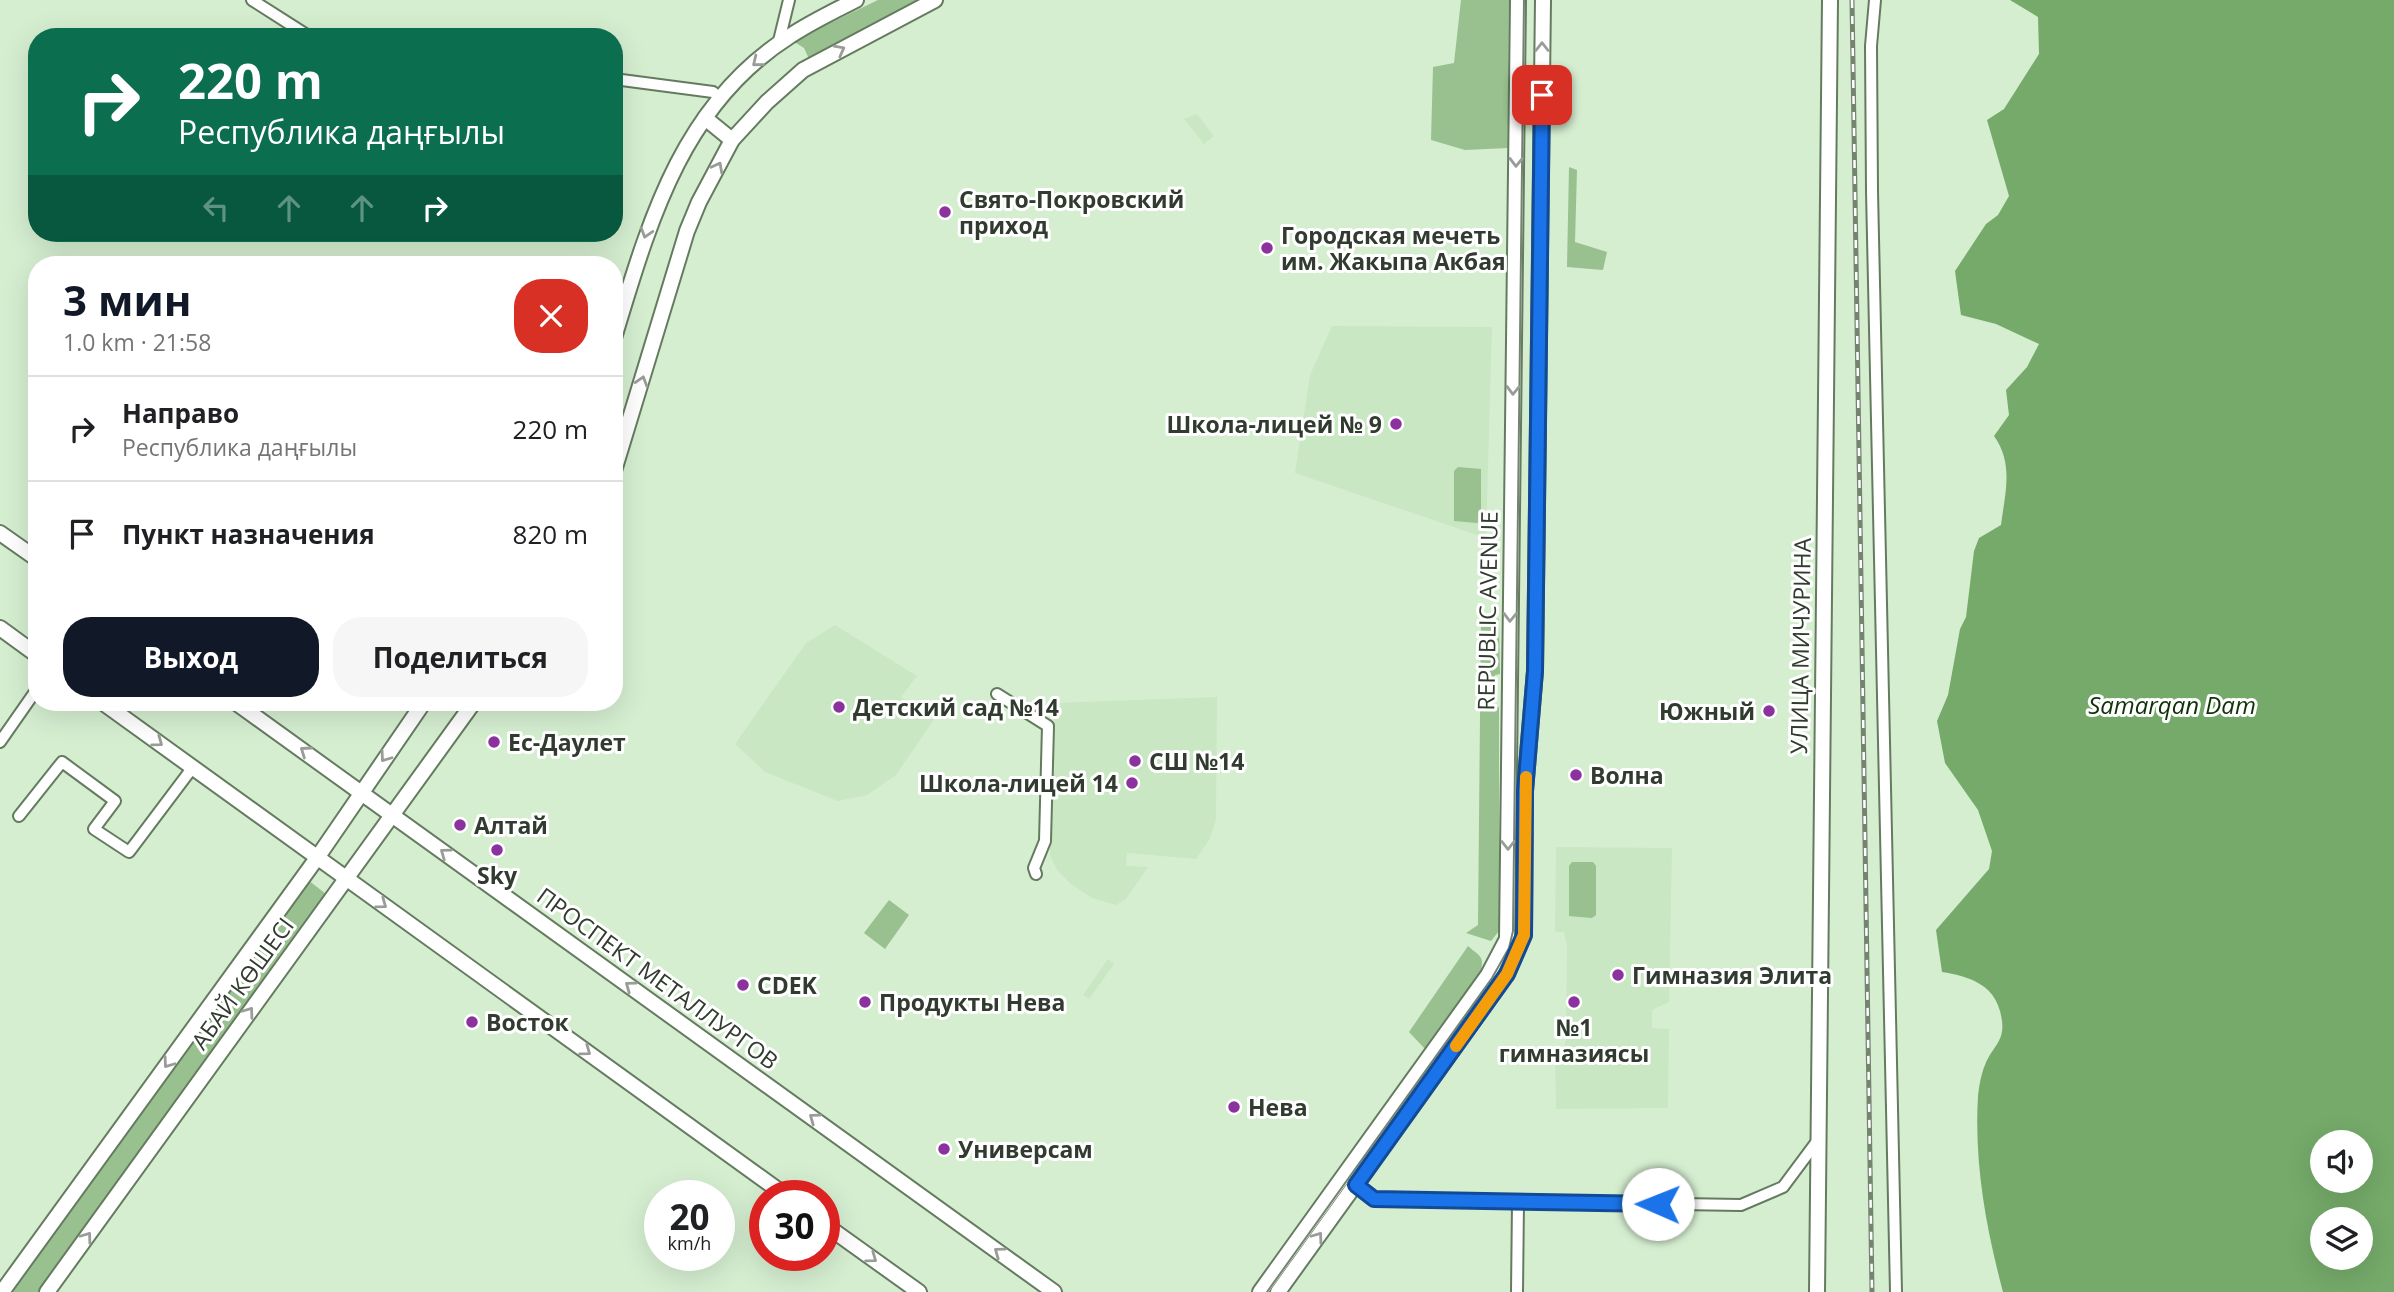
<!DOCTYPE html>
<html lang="ru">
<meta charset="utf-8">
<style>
body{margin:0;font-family:"Open Sans",sans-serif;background:#f6f6f6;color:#202124;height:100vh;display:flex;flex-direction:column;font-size:26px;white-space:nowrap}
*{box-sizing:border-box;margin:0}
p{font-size:23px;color:#757577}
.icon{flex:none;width:38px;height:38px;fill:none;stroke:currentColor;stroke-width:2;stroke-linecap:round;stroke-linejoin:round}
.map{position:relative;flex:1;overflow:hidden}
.details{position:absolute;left:28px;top:256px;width:595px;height:455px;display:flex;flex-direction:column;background:#fff;border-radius:28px;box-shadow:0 7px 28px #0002}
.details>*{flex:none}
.guide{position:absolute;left:28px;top:28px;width:595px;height:214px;border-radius:28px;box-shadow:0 7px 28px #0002;background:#0b6e4f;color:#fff;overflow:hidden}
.controls{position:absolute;left:2310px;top:1130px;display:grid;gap:14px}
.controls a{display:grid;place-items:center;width:63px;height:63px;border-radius:50%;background:#fff;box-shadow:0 7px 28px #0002;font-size:35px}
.speed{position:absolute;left:644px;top:1180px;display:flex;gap:14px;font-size:35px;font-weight:700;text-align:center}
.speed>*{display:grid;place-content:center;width:91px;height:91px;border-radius:50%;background:#fff;box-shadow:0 7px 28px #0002;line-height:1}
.speed small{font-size:18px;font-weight:400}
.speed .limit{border:10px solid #d22;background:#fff;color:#111}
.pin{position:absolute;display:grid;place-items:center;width:60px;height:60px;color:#fff;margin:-30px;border-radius:14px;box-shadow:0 4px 10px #0006}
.me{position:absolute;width:77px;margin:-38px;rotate:271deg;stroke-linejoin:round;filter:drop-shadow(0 0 5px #0008)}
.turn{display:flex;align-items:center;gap:24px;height:147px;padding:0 35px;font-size:32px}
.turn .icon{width:91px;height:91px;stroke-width:2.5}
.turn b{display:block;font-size:49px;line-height:60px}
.lanes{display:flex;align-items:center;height:66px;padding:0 35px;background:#0003;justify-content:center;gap:35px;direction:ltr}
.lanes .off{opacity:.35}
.round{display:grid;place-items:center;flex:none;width:74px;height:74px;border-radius:28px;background:#f6f6f6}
.head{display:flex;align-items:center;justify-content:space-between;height:119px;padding:0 35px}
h1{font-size:42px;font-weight:700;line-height:52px;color:#111827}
.action{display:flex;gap:14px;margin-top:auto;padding:14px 35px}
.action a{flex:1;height:80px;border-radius:28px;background:#111827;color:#fff;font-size:28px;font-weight:700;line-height:80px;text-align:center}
.action a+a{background:#f6f6f6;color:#202124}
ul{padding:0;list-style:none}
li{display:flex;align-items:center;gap:21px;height:105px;padding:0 35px;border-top:2px solid #e0e0e0}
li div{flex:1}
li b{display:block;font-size:26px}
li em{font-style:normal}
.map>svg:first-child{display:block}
</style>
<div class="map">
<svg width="2394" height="1292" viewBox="0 0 2394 1292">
<rect width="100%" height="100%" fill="#d5eed0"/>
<g fill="#c9e7c2">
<path d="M1197,114L1214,136L1204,144L1184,119Z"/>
<path d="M1332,326L1492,327L1486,538L1295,473L1310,375Z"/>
<path d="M835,625L917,676L901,697L935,718L896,775L867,795L838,801L765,772L735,744L806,643Z"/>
<path d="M1217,697L1216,820L1209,840L1196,859L1127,853L1126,866L1148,867L1126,899L1116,905L1092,898L1071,884L1057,870L1050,855L1055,703Z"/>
<path d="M1556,847L1672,848L1669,1002L1652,1010V1028L1669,1029L1668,1108L1556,1109L1555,1055L1562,1054L1566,1040L1567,947L1564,932H1555Z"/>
<path d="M1108,959L1114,964L1089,999L1083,995Z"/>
</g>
<g fill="#98c18f">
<path d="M878,0H922L810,61L804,48L793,41Z"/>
<path d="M1461,0H1509L1508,148L1465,150L1431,140L1433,67L1454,63Z"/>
<path d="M1569,167L1577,170L1575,242L1607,252L1603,270L1567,267Z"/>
<path d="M1458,467L1481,469V520L1477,523L1454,521V471Z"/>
<path d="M1481,615L1499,619L1500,674L1495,675L1493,706L1499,707V931L1491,941L1466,933L1478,925Z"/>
<path d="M1572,862H1593L1596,866V915L1592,918L1569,916V866Z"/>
<path d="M308,880L326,894L38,1292H8Z"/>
<path d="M889,900L909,915L885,949L864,933Z"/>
<path d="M1468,946C1473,951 1482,955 1482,962C1483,985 1440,1031 1426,1050L1409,1032Z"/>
</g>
<path fill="#75aa6a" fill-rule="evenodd" d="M2010,0H2394V1292H2003C1986,1228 1974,1163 1978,1096C1979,1087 1981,1074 1985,1065C1994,1043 2008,1041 2000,1011C1993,984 1968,976 1942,972L1936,930L1989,869L1992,851L1978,810L1945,763L1937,721L1948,695L1960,629L1966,617L1974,551L1979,538L2001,525C2005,493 2014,464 1994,436L2009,415L2006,390L2027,367L2039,344L1996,324L1961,315L1955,271L1986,224L1998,215L2009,196L1987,120L2004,109L2039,54L2038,17ZM2322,1143H2361V1181H2322ZM2322,1220H2361V1258H2322Z"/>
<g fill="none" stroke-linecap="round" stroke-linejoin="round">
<defs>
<g id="street">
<path d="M252,0L310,37"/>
<path d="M1875,0L1871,46L1872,191L1896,1292"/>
<path d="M778,45L789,0"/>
<path d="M614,79L713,92L721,99"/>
<path d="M997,694L1048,726L1045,841L1034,868L1036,874"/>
<path d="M0,742L37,689"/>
<path d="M19,816L62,762L115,801L94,829L129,852L193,767"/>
<path d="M1356,1185L1374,1199L1741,1205L1783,1187L1818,1140"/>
<path d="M1517,1292L1518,1202"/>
</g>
<g id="secondary">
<path d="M705,118L732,140"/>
<path d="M614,338C649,223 681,105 790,36C811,22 834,11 856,0"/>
<path d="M614,471L687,231L699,202L732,140L767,102L803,70L935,0"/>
<path d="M0,533L37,559"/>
<path d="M0,628L37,655"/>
<path d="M102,702L785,1195"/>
<path d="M235,702L1054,1292"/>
<path d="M824,1224L919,1292"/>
<path d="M2,1292L317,858L424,702"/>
<path d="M47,1292L474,702"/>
<path d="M1260,1292L1488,975L1507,939L1518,0"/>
<path d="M1278,1292L1507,974L1524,935L1525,791L1535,671L1543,0"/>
<path d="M1817,1292L1830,0"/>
</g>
</defs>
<use href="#street" stroke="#657b60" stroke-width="14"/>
<use href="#secondary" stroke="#657b60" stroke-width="18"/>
<use href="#street" stroke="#fff" stroke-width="10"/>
<use href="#secondary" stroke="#fff" stroke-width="14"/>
<path stroke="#748471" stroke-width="2" d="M1267,1292L1492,978L1509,948L1513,931L1524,0"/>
<defs>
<path id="rail" d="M1852,0L1872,1292"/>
</defs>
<use href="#rail" stroke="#748471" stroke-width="5"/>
<use href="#rail" stroke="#fff" stroke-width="2.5" stroke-dasharray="8" stroke-linecap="butt"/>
</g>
<defs><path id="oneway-chevron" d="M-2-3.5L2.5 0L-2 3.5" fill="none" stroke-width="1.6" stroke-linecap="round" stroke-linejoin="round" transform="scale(1.75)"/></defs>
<g stroke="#989d97">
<use href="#oneway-chevron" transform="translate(1542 47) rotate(-90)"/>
<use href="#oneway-chevron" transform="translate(840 50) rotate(-28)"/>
<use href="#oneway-chevron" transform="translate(757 62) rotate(141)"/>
<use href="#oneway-chevron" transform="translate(1516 162) rotate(91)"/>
<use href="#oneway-chevron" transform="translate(718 167) rotate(-62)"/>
<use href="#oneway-chevron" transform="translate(646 233) rotate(107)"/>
<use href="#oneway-chevron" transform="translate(642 381) rotate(-73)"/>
<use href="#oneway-chevron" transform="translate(1513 390) rotate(91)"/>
<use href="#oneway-chevron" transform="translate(1510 617) rotate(91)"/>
<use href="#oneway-chevron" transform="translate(158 742) rotate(36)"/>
<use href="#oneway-chevron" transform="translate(305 751) rotate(-145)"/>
<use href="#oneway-chevron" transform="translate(385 757) rotate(126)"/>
<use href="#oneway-chevron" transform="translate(1508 845) rotate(90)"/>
<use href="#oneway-chevron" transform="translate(445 853) rotate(-144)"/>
<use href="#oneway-chevron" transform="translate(382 904) rotate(36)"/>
<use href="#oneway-chevron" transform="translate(630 986) rotate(-144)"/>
<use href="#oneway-chevron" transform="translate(249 1012) rotate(-54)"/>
<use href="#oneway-chevron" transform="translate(586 1051) rotate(36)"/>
<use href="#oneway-chevron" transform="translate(168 1063) rotate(126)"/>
<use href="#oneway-chevron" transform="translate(814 1118) rotate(-144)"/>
<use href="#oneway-chevron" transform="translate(87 1237) rotate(-54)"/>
<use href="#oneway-chevron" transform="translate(1318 1237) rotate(-54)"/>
<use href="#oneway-chevron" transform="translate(999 1252) rotate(-144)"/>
<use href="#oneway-chevron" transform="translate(872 1258) rotate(36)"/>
</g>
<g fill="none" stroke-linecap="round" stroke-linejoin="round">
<defs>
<path id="route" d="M1542,95L1535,671L1525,791L1524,935L1507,974L1356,1185L1374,1199L1658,1204"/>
</defs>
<use href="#route" stroke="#114b97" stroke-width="18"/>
<use href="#route" stroke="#1a73e8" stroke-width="12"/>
<path stroke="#f59e0b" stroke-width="12" d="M1456,1046L1507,974L1524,935L1526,777"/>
</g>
<g fill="#8b329e" stroke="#fff" stroke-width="2.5">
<circle cx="945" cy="212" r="7"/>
<circle cx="1267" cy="248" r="7"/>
<circle cx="1396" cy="424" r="7"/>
<circle cx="839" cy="707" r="7"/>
<circle cx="1769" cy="711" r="7"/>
<circle cx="494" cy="742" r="7"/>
<circle cx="1135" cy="761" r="7"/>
<circle cx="1576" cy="775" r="7"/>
<circle cx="1132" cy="783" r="7"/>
<circle cx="460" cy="825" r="7"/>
<circle cx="497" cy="850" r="7"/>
<circle cx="1618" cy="975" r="7"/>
<circle cx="743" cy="985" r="7"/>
<circle cx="865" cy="1002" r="7"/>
<circle cx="1574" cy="1002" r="7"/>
<circle cx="472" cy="1022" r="7"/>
<circle cx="1234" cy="1107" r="7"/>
<circle cx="944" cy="1149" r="7"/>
</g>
<g text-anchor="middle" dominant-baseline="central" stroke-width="6" stroke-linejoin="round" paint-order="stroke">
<g font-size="23" font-weight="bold" fill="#313b2f" stroke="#fff" text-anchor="start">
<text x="959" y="199">Свято-Покровский<tspan x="959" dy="26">приход</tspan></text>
<text x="1281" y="235">Городская мечеть<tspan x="1281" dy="26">им. Жакыпа Акбая</tspan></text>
<text x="1382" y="424" text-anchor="end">Школа-лицей № 9</text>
<text x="853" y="707">Детский сад №14</text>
<text x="1755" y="711" text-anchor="end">Южный</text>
<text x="508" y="742">Ес-Даулет</text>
<text x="1149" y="761">СШ №14</text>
<text x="1590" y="775">Волна</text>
<text x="1118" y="783" text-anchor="end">Школа-лицей 14</text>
<text x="474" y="825">Алтай</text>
<text x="497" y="875" text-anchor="middle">Sky</text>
<text x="1632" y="975">Гимназия Элита</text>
<text x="757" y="985">CDEK</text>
<text x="879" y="1002">Продукты Нева</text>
<text x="486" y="1022">Восток</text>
<text x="1574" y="1027" text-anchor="middle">№1<tspan x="1574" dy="26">гимназиясы</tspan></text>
<text x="1248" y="1107">Нева</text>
<text x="958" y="1149">Универсам</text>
</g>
<g font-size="23" fill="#313b2f" stroke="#fff">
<text transform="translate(1487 611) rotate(-89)">REPUBLIC AVENUE</text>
<text transform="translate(1800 646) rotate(-89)">УЛИЦА МИЧУРИНА</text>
<text transform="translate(658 978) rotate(36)">ПРОСПЕКТ МЕТАЛЛУРГОВ</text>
<text transform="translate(242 983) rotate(-54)">АБАЙ КӨШЕСІ</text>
</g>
<g font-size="24" font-style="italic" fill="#0f3307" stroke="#fff">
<text x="2172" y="704">Samarqan Dam</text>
</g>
</g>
</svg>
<div class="controls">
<a><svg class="icon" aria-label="sound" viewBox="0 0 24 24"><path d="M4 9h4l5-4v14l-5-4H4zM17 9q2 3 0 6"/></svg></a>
<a><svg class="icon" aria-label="layers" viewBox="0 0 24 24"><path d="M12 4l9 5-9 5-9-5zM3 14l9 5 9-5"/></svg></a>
</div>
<div class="speed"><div>20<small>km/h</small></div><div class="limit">30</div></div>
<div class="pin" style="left:1542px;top:95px;background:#d93025"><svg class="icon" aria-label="arrive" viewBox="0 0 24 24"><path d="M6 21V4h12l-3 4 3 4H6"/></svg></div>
<svg class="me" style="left:1658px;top:1204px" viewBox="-20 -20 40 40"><circle r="19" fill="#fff"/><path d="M0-13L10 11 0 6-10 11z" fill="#1a73e8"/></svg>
<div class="guide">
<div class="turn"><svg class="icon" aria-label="right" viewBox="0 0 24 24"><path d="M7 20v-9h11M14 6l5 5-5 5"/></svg><div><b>220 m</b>Республика даңғылы</div></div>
<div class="lanes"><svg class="icon off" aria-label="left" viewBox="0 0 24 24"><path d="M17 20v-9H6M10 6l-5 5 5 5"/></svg><svg class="icon off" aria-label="ahead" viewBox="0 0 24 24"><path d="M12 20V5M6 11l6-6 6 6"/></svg><svg class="icon off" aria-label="ahead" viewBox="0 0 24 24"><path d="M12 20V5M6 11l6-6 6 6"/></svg><svg class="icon" aria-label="right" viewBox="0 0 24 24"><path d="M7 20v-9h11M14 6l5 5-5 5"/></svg></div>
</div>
<section class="details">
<div class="head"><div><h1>3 мин</h1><p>1.0 km · 21:58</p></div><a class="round" style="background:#d93025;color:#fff"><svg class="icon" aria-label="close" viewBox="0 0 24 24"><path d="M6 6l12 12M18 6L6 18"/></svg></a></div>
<ul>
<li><svg class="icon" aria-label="right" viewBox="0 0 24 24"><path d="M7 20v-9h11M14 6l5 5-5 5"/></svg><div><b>Направо</b><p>Республика даңғылы</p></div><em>220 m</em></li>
<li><svg class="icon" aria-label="arrive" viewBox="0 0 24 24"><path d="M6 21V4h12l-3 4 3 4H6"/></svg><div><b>Пункт назначения</b></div><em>820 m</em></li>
</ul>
<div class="action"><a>Выход</a><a>Поделиться</a></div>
</section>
</div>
